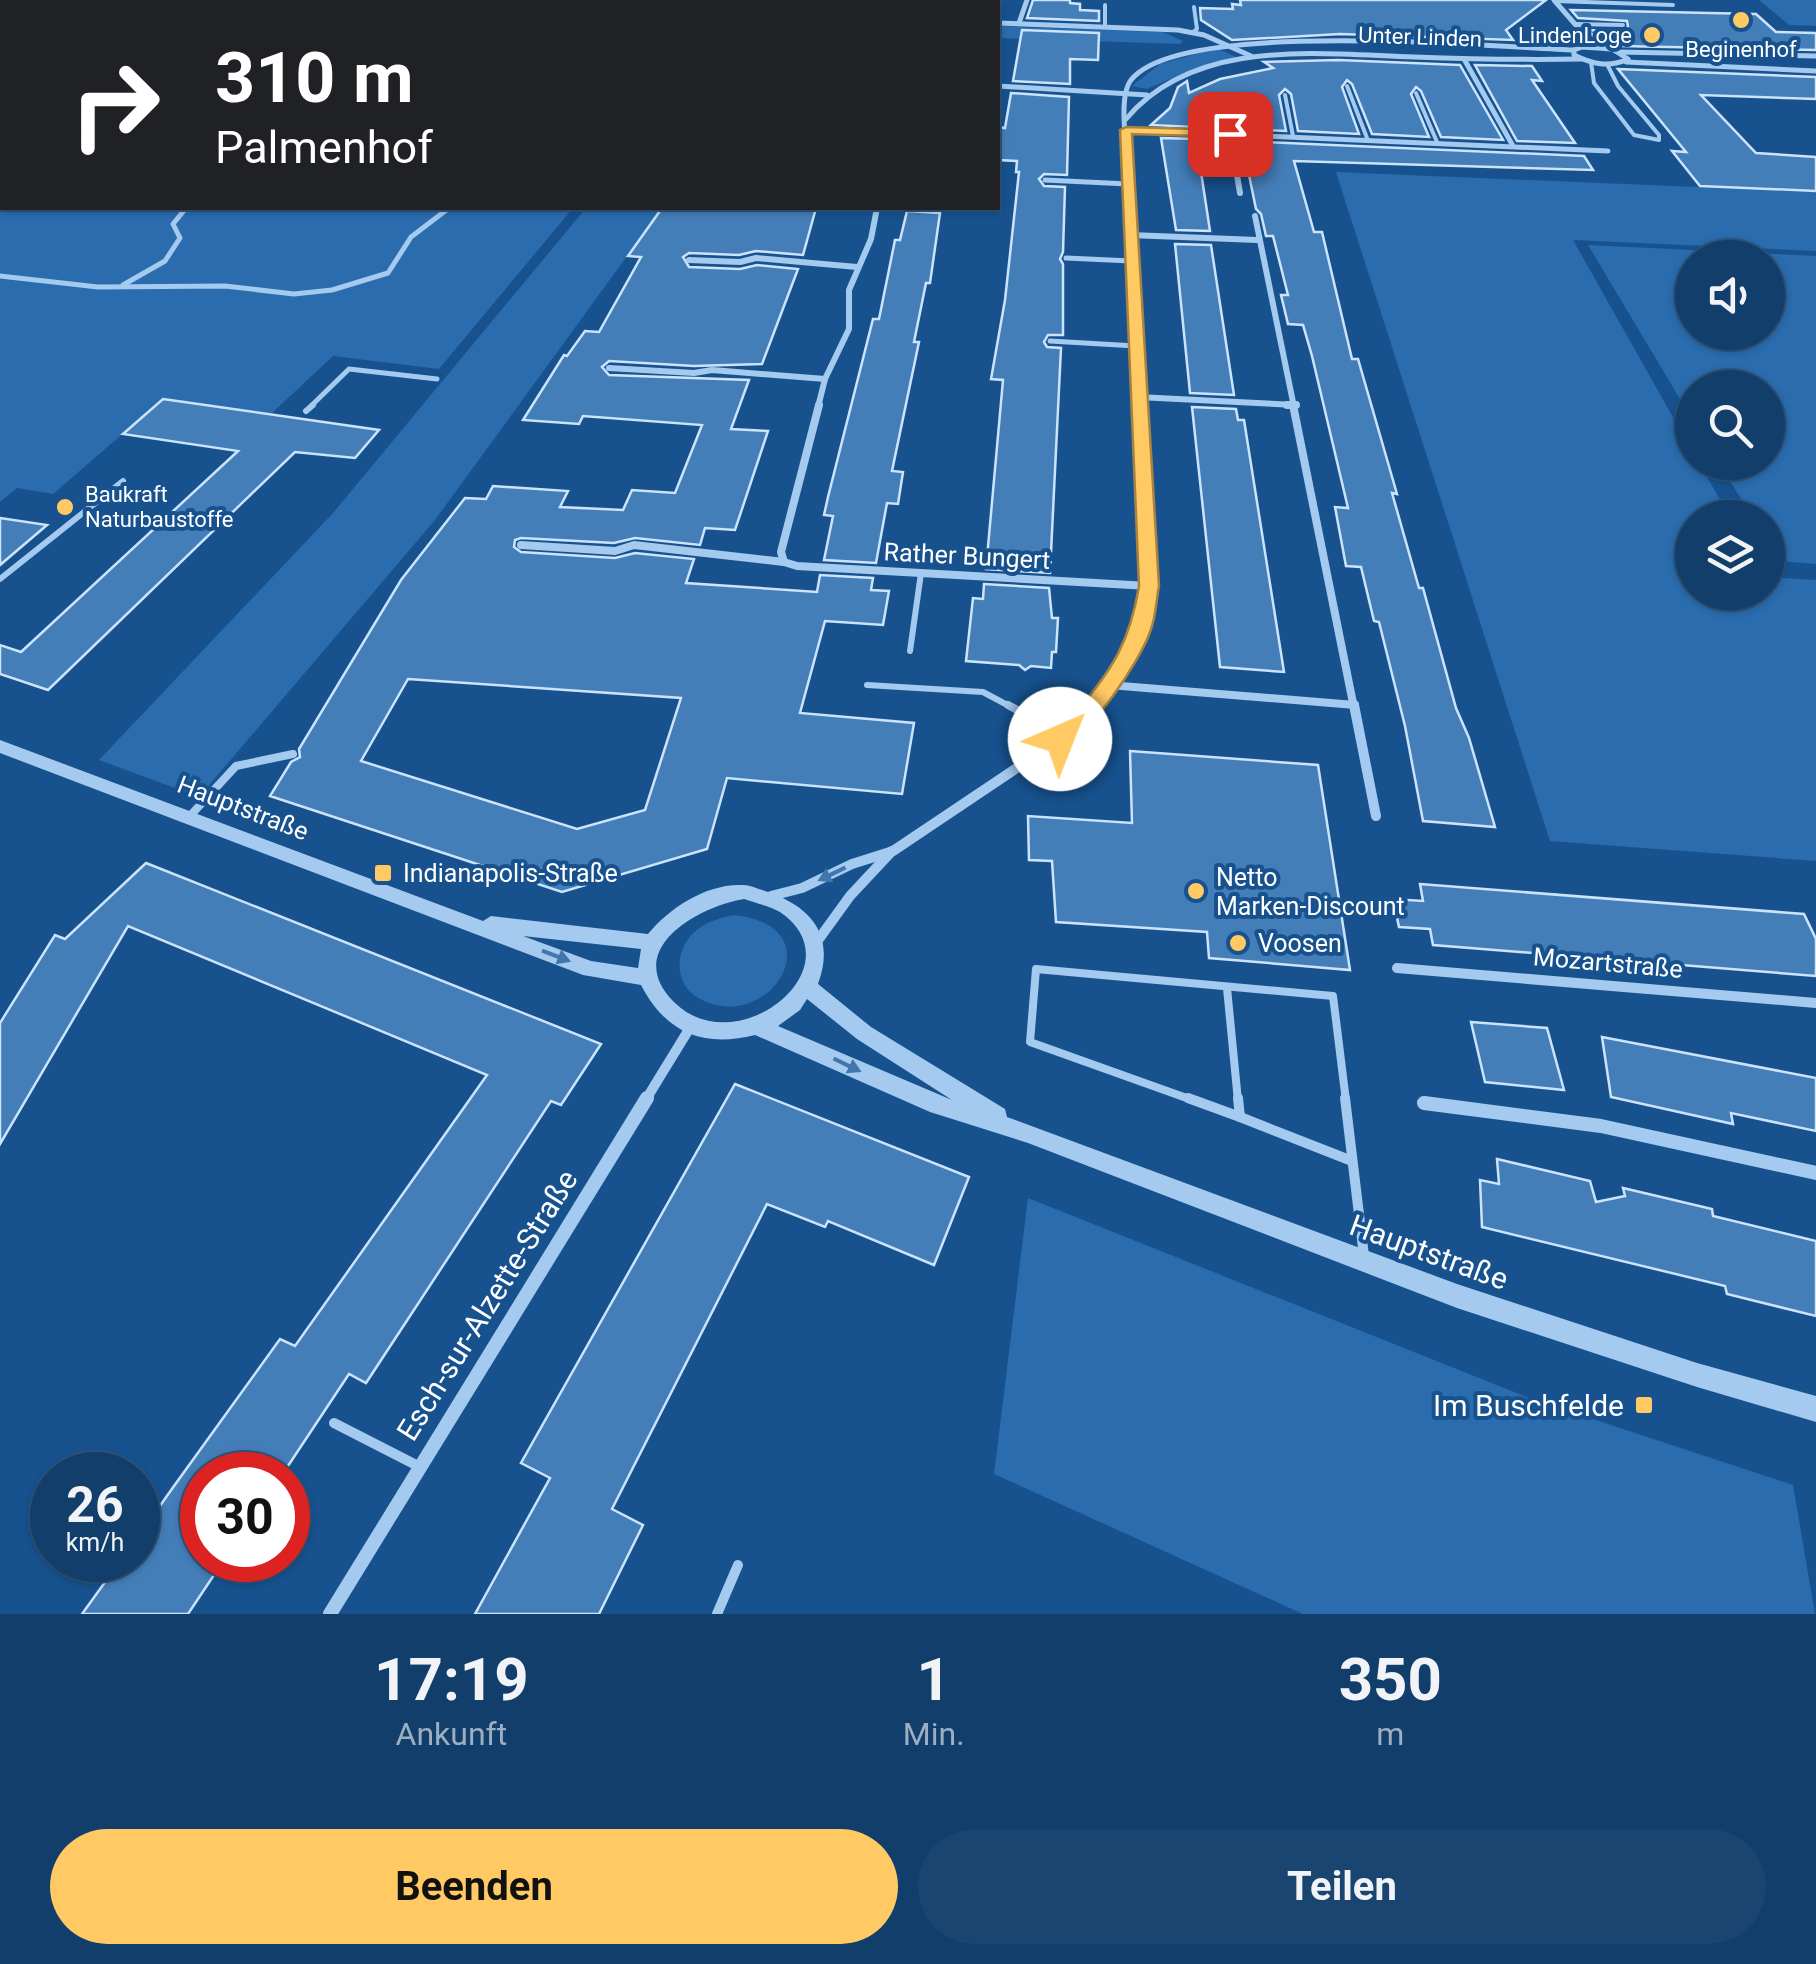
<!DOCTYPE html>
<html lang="de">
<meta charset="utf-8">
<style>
body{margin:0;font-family:Roboto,sans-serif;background:#1a4571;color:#f1f3f6;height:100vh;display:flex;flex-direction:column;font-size:38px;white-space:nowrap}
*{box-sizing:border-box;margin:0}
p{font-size:32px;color:#9caec1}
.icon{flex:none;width:55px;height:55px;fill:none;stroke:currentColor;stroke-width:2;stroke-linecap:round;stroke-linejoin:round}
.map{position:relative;height:1614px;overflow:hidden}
.panel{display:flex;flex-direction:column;background:#113e6b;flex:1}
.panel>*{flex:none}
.banner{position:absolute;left:0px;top:0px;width:1000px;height:210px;box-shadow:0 2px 8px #0004,0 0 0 2px #30577e;background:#202124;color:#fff;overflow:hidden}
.tools{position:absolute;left:1675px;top:240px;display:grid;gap:20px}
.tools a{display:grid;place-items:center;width:110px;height:110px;border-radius:50%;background:#113e6b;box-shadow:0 2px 8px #0004,0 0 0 2px #30577e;font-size:50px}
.speed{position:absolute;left:30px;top:1452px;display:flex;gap:20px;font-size:50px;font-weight:700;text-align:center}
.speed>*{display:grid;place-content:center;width:130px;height:130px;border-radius:50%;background:#113e6b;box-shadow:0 2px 8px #0004,0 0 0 2px #30577e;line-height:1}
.speed small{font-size:25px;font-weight:400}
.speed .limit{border:15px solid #d22;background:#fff;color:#111}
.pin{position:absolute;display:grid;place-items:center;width:85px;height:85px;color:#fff;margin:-42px;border-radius:20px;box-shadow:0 5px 15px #0006}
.me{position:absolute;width:110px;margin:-55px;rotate:44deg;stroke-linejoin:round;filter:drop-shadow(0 0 8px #0008)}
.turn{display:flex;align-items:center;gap:35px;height:210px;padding:0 50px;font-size:45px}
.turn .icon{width:130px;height:130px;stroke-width:2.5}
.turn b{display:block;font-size:70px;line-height:85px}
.eta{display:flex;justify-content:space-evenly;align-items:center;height:170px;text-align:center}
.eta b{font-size:60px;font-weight:700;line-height:70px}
.cta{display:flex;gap:20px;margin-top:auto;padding:20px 50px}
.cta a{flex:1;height:115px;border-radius:60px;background:#ffca63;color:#111;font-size:40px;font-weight:700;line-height:115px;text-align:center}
.cta a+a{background:#1a4571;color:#f1f3f6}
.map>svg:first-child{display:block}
</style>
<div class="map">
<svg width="1816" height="1614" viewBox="0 0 1816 1614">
<rect width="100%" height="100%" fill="#17528f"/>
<g fill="#2a6cae" fill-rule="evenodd">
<path d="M0,0H745L2,2V208H573L439,369L333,356L271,414L163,399L53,494L17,488L0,502Z"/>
<path d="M1759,0H1816V26L1789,25Z"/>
<path d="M998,26L1163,32L1183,41L1180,44L998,38Z"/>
<path d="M1217,48L1238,58L1193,69L1147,89L1132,86L1160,64Z"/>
<path d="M1336,172L1816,192V251L1573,240L1692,451V462L1699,463L1730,517L1692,518V592H1768V577L1816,580V861L1550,841Z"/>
<path d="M586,208H662L435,520L199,797L99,760L333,513Z"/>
<path d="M1588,245L1816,256V564L1778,561L1768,544V518L1752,517L1719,463L1768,462V388H1692V419ZM1692,258H1768V332H1692Z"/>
<path d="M733,915C837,925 771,1036 700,999C672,984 674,947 698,929C709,921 720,918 733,915Z"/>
<path d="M1028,1198L1529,1398L1793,1485L1815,1614H1303L994,1474Z"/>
</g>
<g fill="#447eb9" stroke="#cbe3fb" stroke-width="2.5" fill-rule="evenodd">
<path d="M1033,0H1070V3L1080,4V10L1099,11V21L1027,18Z"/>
<path d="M1240,0H1546L1506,30L1513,40L1340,34L1232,40L1201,20L1200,8L1233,9L1232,4L1241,5Z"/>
<path d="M1571,10L1756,14L1776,32L1816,33V50L1619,46L1599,42L1588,30L1624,31L1628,27L1627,21L1578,18Z"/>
<path d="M1022,30L1099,33L1098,60L1070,59V84L1013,81Z"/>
<path d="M1338,60L1460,65L1503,140L1441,137L1421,91L1416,87L1411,94L1429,137L1372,134L1352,84L1347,80L1342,87L1359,134L1298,131L1291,94L1285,89L1279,95L1286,131L1239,129L1236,116L1194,127L1151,125L1170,108L1178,87L1187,81L1189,93L1220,79L1273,68L1264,62Z"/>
<path d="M1475,65L1532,66L1542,81L1532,80L1575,143L1517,141Z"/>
<path d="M1618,69L1816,77V99L1701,95L1756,153L1816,157V191L1700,186L1672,151L1686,152Z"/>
<path d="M1011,93L1069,97L1067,175L1044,174L1039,179L1044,186L1065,187L1063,252L1060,259L1063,264V335H1048L1044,342L1047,347L1061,348L1050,573L986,569L1003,380L991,379L1005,300L1019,172H1016L1017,161L998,160V127L1005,128Z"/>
<path d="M1161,138L1196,139L1210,231L1176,230Z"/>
<path d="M1242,141L1584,156L1593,170L1294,161L1314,232H1322L1352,359H1358L1397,494L1392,493L1419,588H1423L1456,708L1469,738L1495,827L1423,821L1405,726L1379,622L1374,621L1361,567L1346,566L1335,507L1348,508L1312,356L1303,325L1288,324L1281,295H1288L1273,236H1266L1261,214L1256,209Z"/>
<path d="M662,208H816L803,255L756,251L739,255L689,253L683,257L689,267L740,269L757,265L798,269L762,364L694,366L609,361L602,367L609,375L749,380L731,429L768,431L735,530L705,528L700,545L635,538L614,543L521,538L515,540L514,547L521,552L615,558L635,553L694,559L686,583L817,592L820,575L873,578L871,590L889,591L883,625L825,621L800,713L914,723L902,794L727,778L707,849L562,892L270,796L291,762L300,757L299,749L401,580L465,498L486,499L493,486L568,491L560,507L623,510L632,490L675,493L702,425L583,416L579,424L523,420L564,355L567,356L585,331L599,332L641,257L628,256ZM408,679L681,698L645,810L577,829L361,761Z"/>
<path d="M907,211L940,213L930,283H926L914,342H919L892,471L903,472L898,504L887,503L876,563L824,560L833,516L824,515L828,497L873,319H879L895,240H900Z"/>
<path d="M1175,244L1211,245L1234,395L1190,393Z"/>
<path d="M163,399L379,430L355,458L295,452L48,690L0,674V645L21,652L238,451L123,434Z"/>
<path d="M1192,407L1236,409L1238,420H1244L1284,672L1220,667Z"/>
<path d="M0,518L47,525L0,565Z"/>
<path d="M984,584L1049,588L1052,618H1058L1056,652H1052L1051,668L1031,666L1025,670L1019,665L966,661L973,598L983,599Z"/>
<path d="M1130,751L1318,765L1350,970L1209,958L1207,932L1056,922L1052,861L1029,860L1028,816L1132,823Z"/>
<path d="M146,863L601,1044L561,1105L551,1101L366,1383L349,1374L282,1475H202V1560H224L188,1614H82L121,1560H138V1537L174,1486L280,1339L295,1346L487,1075L128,926L0,1144V1023L55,935L65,939Z"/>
<path d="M1420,884L1804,914L1816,939V976L1433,945L1430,929L1399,927L1393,899L1423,901Z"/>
<path d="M1471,1022L1547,1028L1564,1090L1485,1082Z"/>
<path d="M1602,1037L1816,1078V1131L1731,1113L1733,1124L1611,1097Z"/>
<path d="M735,1084L969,1177L934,1265L828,1221L825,1227L767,1204L612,1509L643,1525L599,1614H475L550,1478L521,1463Z"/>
<path d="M1497,1159L1590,1181L1596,1202L1625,1196L1623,1188L1712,1209L1713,1216L1816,1241V1316L1727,1294L1725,1286L1482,1227L1480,1180L1499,1184Z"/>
</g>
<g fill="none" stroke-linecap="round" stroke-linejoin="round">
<g stroke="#a4caef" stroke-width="4">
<path d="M1555,1L1673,5"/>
<path d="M0,2L8,0"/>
<path d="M98,2L105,0"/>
<path d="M127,2L131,0"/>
<path d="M1105,5V27"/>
<path d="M1575,24L1623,25"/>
<path d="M1193,32L1197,29L1194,7"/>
<path d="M1591,62L1594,83L1634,135L1659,140V135L1618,86L1607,64"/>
<path d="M1347,86L1367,138"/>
<path d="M1416,93L1437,142"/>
<path d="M1285,95L1293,136"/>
</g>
<g stroke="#a4caef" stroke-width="5">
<path d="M1045,180L1128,184"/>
<path d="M1066,258L1131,261"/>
<path d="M0,276L98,287L225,286L294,294L332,290L388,273L411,237L449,208"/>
<path d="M123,285L165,261L180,238L173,224L186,208"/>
<path d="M1050,341L1136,346"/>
<path d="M310,407L349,369L437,379"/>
</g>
<g stroke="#a4caef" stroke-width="6">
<path d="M306,411L313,405"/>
<path d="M0,579L123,481"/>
<path d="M910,651L921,573"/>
<path d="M867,685L983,692L1013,708"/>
</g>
<g stroke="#a4caef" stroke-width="8">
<path d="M1008,705L1064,735"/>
<path d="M189,817L236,766L293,754"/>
<path d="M1227,988L1238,1101"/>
<path d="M1195,1101L1030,1042L1036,969L1333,996L1346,1101"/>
</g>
<g stroke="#a4caef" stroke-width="10">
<path d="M1188,1098L1240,1117L1238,1098"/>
<path d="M1345,1098L1364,1256"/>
<path d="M1240,1117L1352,1161"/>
<path d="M334,1423L420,1467"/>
<path d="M717,1614L738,1565"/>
</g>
<g stroke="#a4caef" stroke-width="5">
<path d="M1554,0L1595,47"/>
<path d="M998,23L1178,30L1204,35L1251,56"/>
<path d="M1019,23L1027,0"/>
<path d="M1582,47L1612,49L1628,59C1609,68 1592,64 1574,55V50Z"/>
<path d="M1619,52L1816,56"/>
<path d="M1464,59L1513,146"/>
<path d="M1626,62L1816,71"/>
<path d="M998,86L1147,95"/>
<path d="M1126,119C1195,37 1318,54 1414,57C1470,59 1526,60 1582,59"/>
<path d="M1126,130L1608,151"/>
<path d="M1230,133L1237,177"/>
<path d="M1129,177C1128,153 1117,98 1131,80C1179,18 1492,47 1574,50"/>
</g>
<g stroke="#a4caef" stroke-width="6">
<path d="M1129,175L1140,407"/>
<path d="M1237,175L1240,193"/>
<path d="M1255,216L1294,407"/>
<path d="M1130,235L1257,240"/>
<path d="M689,260L740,262L756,258L857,267"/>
<path d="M609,368L694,373L712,370L825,379"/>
<path d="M1138,397L1296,405"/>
<path d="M818,407L825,379L849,329V290L871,239L877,208"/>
</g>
<g stroke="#a4caef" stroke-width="8">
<path d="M819,405L781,552L784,562L797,566L1149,586"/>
<path d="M1287,405H1296"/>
<path d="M1293,405L1354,708"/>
<path d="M521,545L615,551L634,545L784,562"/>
<path d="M1109,685L1355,705"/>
<path d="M1091,708C1172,614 1146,518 1140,405"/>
</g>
<g stroke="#a4caef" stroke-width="10">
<path d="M1354,705L1376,816"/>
<path d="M771,896L802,888L852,864L893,851L1060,739L1093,705"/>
<path d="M816,943L850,896L892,851"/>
<path d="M1397,968L1816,1003"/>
<path d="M645,1101L691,1026"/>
</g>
<g stroke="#a4caef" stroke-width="14">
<path d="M1424,1103L1601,1126L1816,1173"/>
<path d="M330,1614L647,1098"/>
</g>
<path fill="#a4caef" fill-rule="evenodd" d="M0,740L483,921L491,916L648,934C669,908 707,883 743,885C750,885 758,889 765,891C811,906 836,935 818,984L871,1027L1005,1109L1007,1117L1457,1284L1697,1363L1816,1396V1422L1697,1387L1457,1308L1028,1143L930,1112L755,1035C703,1048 666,1033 641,985L583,975L0,753ZM744,899C755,903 770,906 780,912C859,966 738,1064 675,1003C621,951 696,907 744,899ZM523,936L641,949L638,968L591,961ZM807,999L857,1039L952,1100L778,1026L800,1010Z"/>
</g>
<defs><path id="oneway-solid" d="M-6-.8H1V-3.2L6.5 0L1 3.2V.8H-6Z" transform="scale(2.5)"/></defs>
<g fill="#4176ac">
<use href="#oneway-solid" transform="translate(832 874) rotate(154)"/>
<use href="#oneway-solid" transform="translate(556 956) rotate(21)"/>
<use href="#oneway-solid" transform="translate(847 1065) rotate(26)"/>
</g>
<path fill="#ffca63" stroke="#a68340" stroke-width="2.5" d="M1126,127L1230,130L1235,134L1230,137L1132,134L1159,586C1156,601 1156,618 1150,632C1140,661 1089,738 1060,747L1052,744L1049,739C1056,728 1068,721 1077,711C1113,669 1130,641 1139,586L1120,130Z"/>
<g fill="#ffca63" stroke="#17528f" stroke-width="4">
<circle cx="1741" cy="20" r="10"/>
<circle cx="1652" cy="35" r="10"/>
<circle cx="65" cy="507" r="10"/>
<rect x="373" y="863" width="20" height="20" rx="5"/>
<circle cx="1196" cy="891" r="10"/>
<circle cx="1238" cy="943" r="10"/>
<rect x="1634" y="1395" width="20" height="20" rx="5"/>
</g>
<g text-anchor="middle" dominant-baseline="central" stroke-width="8" stroke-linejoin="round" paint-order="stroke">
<g font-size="22" fill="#fff" stroke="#17528f" text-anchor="end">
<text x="1632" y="35">LindenLoge</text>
<text x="1741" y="49" text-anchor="middle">Beginenhof</text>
<text x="85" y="494" text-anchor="start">Baukraft<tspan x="85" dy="25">Naturbaustoffe</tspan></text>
</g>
<g font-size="22" fill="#fff" stroke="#17528f">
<text transform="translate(1420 37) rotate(2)">Unter Linden</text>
</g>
<g font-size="25" fill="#fff" stroke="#17528f">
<text transform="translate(967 556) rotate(3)">Rather Bungert</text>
<text transform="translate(243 808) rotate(21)">Hauptstraße</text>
<text transform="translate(1608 963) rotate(5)">Mozartstraße</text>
</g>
<g font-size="25" fill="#fff" stroke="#17528f" text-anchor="start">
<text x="403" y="873">Indianapolis-Straße</text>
<text x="1216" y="877">Netto<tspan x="1216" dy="29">Marken-Discount</tspan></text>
<text x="1258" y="943">Voosen</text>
</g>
<g font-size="30" fill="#fff" stroke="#17528f">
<text transform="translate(1429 1252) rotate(20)">Hauptstraße</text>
<text transform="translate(487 1305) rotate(-58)">Esch-sur-Alzette-Straße</text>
</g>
<g font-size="30" fill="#fff" stroke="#17528f" text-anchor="end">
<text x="1624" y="1405">Im Buschfelde</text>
</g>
</g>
</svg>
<div class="tools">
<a><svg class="icon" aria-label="sound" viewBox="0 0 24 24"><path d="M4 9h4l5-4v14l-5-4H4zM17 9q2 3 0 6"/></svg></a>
<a><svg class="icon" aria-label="search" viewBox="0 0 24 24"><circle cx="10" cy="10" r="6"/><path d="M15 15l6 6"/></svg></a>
<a><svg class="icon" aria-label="layers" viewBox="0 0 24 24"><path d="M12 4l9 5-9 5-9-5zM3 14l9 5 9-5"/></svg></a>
</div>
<div class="speed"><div>26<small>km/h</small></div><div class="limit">30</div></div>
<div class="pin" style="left:1230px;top:134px;background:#d93025"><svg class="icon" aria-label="arrive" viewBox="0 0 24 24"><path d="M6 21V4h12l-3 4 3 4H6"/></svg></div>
<svg class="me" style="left:1060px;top:739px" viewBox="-20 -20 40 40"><circle r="19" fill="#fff"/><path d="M0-13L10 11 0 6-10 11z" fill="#ffca63"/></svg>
<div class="banner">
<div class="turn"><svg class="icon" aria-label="right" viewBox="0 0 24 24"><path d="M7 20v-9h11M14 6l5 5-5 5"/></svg><div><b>310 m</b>Palmenhof</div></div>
</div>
</div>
<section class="panel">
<div class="eta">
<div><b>17:19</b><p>Ankunft</p></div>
<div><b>1</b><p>Min.</p></div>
<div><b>350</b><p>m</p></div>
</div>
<div class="cta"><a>Beenden</a><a>Teilen</a></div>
</section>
